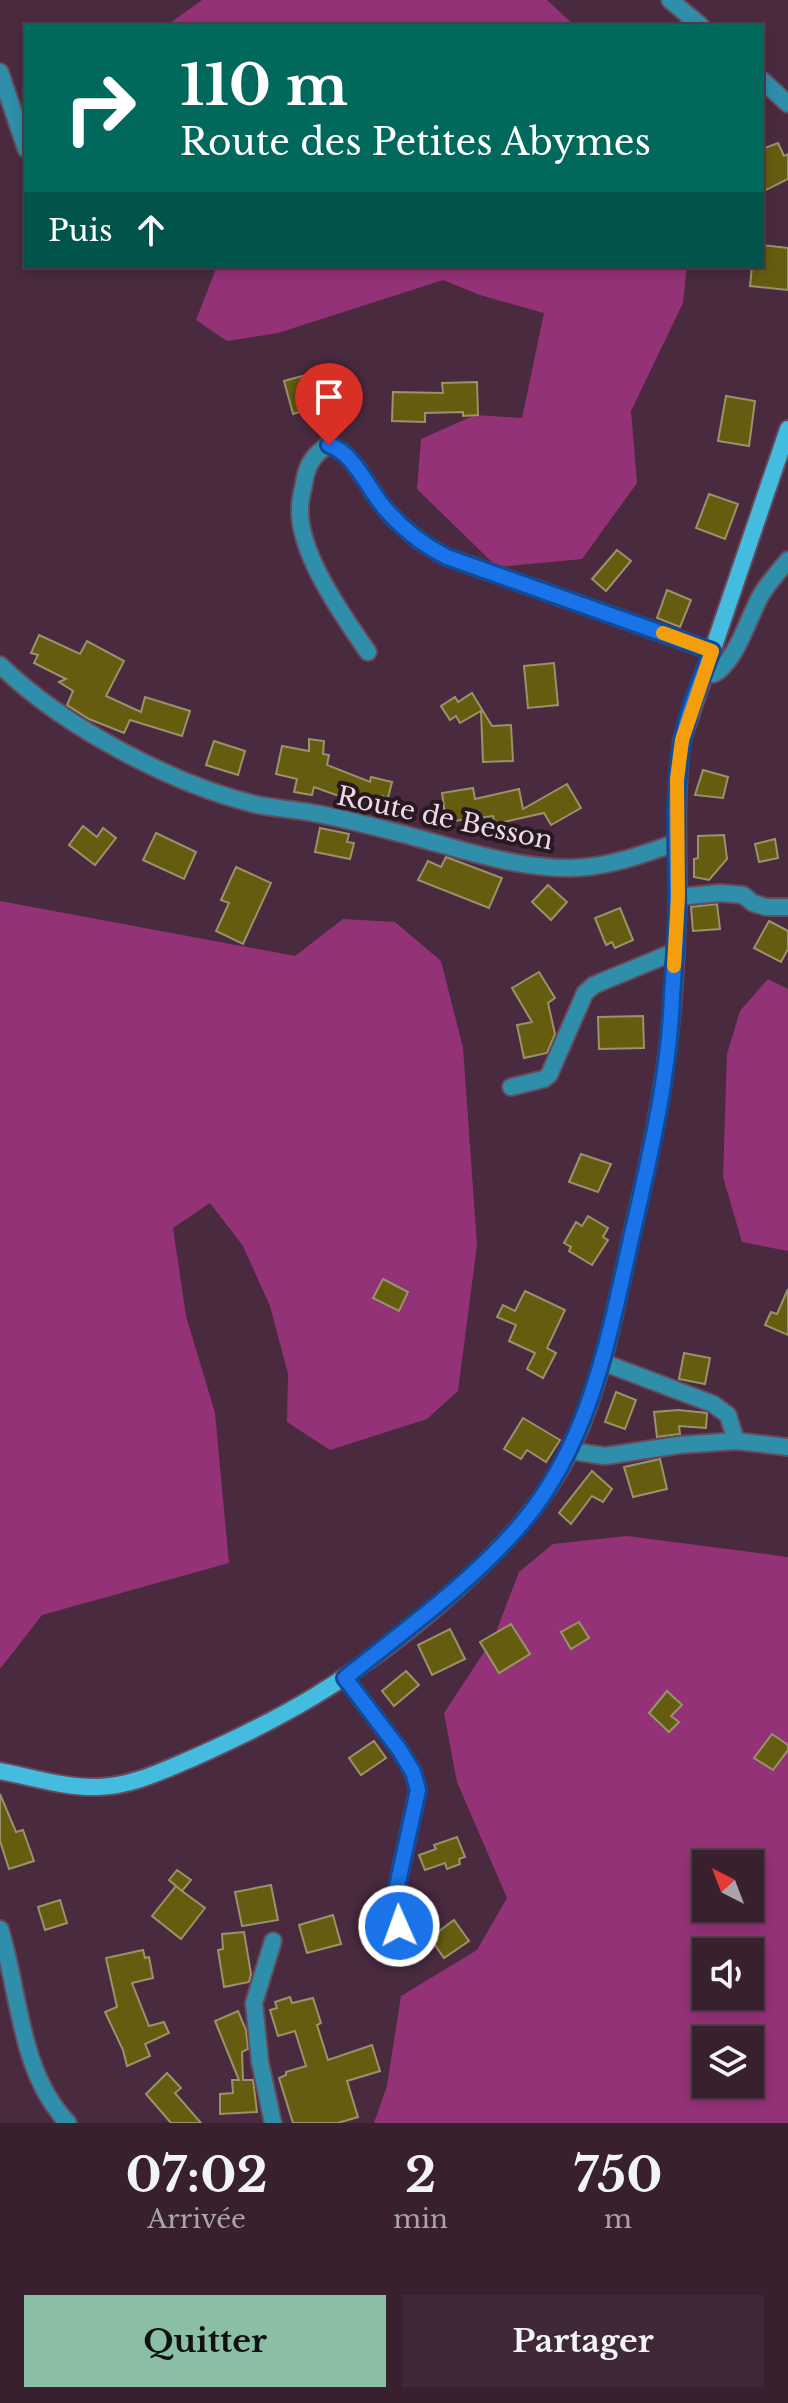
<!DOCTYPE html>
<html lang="fr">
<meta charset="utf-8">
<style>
body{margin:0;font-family:"Libre Baskerville",serif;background:#3f2837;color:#f1f3f6;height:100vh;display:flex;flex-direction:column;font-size:30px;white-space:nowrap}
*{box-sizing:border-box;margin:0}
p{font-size:26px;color:#aba3aa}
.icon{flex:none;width:44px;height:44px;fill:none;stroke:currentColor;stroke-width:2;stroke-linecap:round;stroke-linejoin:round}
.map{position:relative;height:2123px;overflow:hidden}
.drawer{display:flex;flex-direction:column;background:#38202f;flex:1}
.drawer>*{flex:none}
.top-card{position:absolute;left:24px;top:24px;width:740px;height:244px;border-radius:0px;box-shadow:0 4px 12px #0003,0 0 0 2px #523e4b;background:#00695c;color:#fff;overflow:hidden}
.needle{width:52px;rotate:318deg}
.fabs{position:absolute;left:692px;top:1850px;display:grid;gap:16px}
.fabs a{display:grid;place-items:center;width:72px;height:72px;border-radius:0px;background:#38202f;box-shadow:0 4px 12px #0003,0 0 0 2px #523e4b;font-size:40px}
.pin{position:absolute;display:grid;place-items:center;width:68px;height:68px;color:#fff;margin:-82px -34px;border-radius:50% 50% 50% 0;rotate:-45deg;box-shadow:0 0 8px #0007}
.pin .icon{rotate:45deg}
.me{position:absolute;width:88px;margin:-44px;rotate:358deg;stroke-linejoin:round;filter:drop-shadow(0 0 6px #0008)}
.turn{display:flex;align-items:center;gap:28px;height:168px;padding:0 24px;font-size:36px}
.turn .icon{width:104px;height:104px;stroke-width:2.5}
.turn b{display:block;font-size:56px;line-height:68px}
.then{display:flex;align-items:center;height:76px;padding:0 24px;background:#0003;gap:16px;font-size:30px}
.eta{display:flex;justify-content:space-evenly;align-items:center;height:136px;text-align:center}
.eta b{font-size:48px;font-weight:700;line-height:56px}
.cta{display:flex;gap:16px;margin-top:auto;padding:16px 24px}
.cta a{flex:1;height:92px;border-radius:0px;background:#8abfa5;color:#111;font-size:32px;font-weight:700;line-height:92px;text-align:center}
.cta a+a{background:#3f2837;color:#f1f3f6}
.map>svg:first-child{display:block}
</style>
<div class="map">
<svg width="788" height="2123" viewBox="0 0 788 2123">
<rect width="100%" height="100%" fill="#4a2a3f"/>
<g fill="#943277" fill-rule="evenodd">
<path d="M202,0H547L575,26H166Z"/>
<path d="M217,266H687L683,303L631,411L637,483L582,559L497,567L417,489L421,439L475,415L522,418L544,313L480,295L443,280L278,333L227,341L196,320Z"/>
<path d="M0,901L295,956L343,919L395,922L441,961L463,1048L477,1245L458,1391L427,1419L330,1450L287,1422L288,1374L270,1306L243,1246L210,1203L173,1228L186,1316L215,1413L229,1563L42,1615L0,1669Z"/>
<path d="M768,979L788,989V1251L742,1242L723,1177L727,1054L740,1011Z"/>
<path d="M627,1536L788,1557V2123H374L387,2086L401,1996L477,1950L507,1898L457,1782L444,1713L494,1637L519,1572L553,1544ZM706,1864H750V1908H706ZM706,1952H750V1996H706ZM706,2040H750V2084H706Z"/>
</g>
<g fill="#665c10" stroke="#98936b" stroke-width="2">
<path d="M778,143L784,156L788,154V179L762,192V149Z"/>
<path d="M762,245L788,248V290L750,286L752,266H762Z"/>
<path d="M327,369L336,401L293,414L284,381Z"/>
<path d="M477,382L478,415L463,416V412L425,413V422L392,421L393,392L443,393L442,383Z"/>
<path d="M726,396L755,401L749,446L718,441Z"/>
<path d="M709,494L738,504L725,539L696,528Z"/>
<path d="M617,550L631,561L606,591L592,579Z"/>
<path d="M667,590L691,600L680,627L657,618Z"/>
<path d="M39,635L80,654L87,641L124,661L106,696L141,712L145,697L190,711L182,736L130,720L124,733L89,719L67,705L73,691L59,682L66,679L34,663L38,655L31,653Z"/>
<path d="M554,663L558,705L528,708L524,666Z"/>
<path d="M472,693L492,726L511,725L513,761L483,762L481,711L460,723L456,716L450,720L441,706L455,697L458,702Z"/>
<path d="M309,739L324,741L323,754L329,755L327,765L370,782L371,777L392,782L388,798L382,796L378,810L314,787L312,795L294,792L297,779L276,774L282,746L309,751Z"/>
<path d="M214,741L245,751L238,775L206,765Z"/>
<path d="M703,770L728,777L723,798L695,795Z"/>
<path d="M567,784L581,808L551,825L544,813L495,824L493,816L446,822L442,793L473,788L475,799L519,789L523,809Z"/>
<path d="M83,826L97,837L103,828L116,838L95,865L69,845Z"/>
<path d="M320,828L349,834L347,842L354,843L350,859L315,852Z"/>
<path d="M156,833L196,852L184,879L143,860Z"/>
<path d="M724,835L727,859L709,880L694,877V859L698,858V836Z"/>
<path d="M775,839L778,858L759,862L755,844Z"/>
<path d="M446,857L502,878L489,908L418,880L428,861L441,867Z"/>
<path d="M236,867L271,883L243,944L216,931L229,903L221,900Z"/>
<path d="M548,885L567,902L551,920L532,902Z"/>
<path d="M717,904L720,929L693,931L691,907Z"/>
<path d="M620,908L633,940L615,948L612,942L606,945L595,918Z"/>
<path d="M769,921L788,931V949L781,962L754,948Z"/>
<path d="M539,972L555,998L548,1003L555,1034L547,1053L524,1058L517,1025L532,1022L512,988Z"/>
<path d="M643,1016L644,1048L599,1049L598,1017Z"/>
<path d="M581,1154L611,1164L598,1192L569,1182Z"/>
<path d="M588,1216L608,1228L603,1237L608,1240L592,1265L569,1251L571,1247L564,1243L576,1222L582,1226Z"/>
<path d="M383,1279L408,1292L399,1311L373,1298Z"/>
<path d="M788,1289V1335L765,1325L771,1312L777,1314Z"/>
<path d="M525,1291L565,1310L547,1348L556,1353L543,1378L527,1369L535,1353L509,1341L516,1325L497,1317L503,1305L515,1311Z"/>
<path d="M684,1353L710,1358L705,1384L679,1379Z"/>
<path d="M616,1392L636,1400L625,1429L605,1422Z"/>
<path d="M678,1410L707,1413L706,1428L679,1426L680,1434L657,1437L654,1412Z"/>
<path d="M523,1418L560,1440L546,1462L527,1450L521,1459L504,1449Z"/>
<path d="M660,1459L667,1489L633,1497L624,1467Z"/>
<path d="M592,1471L612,1489L603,1502L592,1496L571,1524L559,1513Z"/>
<path d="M579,1622L589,1638L571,1649L561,1632Z"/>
<path d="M511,1624L530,1654L499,1673L480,1642Z"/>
<path d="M450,1629L465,1659L432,1675L418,1645Z"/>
<path d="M406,1671L419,1685L394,1706L382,1691Z"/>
<path d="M667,1691L682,1705L671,1716L679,1722L669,1732L649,1713Z"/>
<path d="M772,1734L788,1745V1750L773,1770L754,1758Z"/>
<path d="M374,1741L386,1758L361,1775L349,1758Z"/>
<path d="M0,1794L16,1832L23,1830L34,1861L9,1869L0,1841Z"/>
<path d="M457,1837L465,1857L459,1859L460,1864L447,1869L445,1863L425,1870L419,1855L436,1849L434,1845Z"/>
<path d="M177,1870L191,1880L182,1891L205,1908L181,1939L152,1916L176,1886L182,1891L169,1880Z"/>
<path d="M271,1885L278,1920L242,1926L235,1892Z"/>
<path d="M60,1900L67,1923L45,1930L38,1907Z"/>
<path d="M333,1915L341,1944L307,1953L299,1925Z"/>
<path d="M454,1920L469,1941L444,1958L430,1938Z"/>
<path d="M244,1932L251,1974L249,1982L224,1987L218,1950L223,1949L222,1934Z"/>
<path d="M143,1950L145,1958L149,1957L153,1978L132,1983L149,2026L164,2022L169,2033L145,2044L150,2056L127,2066L123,2050L105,2012L117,2007L106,1958Z"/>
<path d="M290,1997L292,2003L313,1998L321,2023L317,2025L328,2060L372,2045L380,2071L347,2081L358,2117L338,2123H293L279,2078L286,2075V2072L306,2066L295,2031L278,2036L270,2010L277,2008L275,2002Z"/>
<path d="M238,2011L246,2030L248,2049L242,2052L243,2080H253L257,2112L220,2114V2094L233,2093L232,2080H239L215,2021Z"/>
<path d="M167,2073L181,2088L175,2093L201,2123H171L146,2094Z"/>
</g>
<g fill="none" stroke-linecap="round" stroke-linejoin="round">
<defs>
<g id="minor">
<path d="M670,0L701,26"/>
<path d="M0,72L26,149"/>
<path d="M762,80L788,104"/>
<path d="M368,652C343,616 298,553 300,508C300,500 302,492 304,484C306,466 314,453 329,445C354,453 367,487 383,506C402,529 421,544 447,557L712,651"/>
<path d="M0,665C63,726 169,783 254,804C271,808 290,809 308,812C336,817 364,824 391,831C449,845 509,868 569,868C605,868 642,855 675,843"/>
<path d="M705,669L713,674C735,665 749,616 761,595C769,582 779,571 788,560"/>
<path d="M678,897L720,893L743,895L753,903L766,907H788"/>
<path d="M511,1087L544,1079L549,1075L585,993L594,985L674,952"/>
<path d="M602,1362L713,1404L728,1415L736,1441"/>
<path d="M571,1451L605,1456L679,1445L736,1441L788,1447"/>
<path d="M345,1678L399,1749L413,1772L418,1790L395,1896L402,1957"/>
<path d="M0,1929C20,1993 19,2072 68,2123"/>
<path d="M273,2123L260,2062L254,2003L273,1941"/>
</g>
<path id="secondary" d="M0,1771C32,1777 65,1788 98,1787C132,1786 162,1771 193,1758C236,1739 273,1721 313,1697C401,1644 528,1541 572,1447C602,1383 615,1311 630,1242C648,1166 665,1088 672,1010C675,973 677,934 678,896C678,843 675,792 682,740L788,429"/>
</defs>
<use href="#minor" stroke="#684a5d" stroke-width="20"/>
<use href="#secondary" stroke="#684a5d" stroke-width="20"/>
<use href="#minor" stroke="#2f8eaa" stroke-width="16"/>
<use href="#secondary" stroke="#44bcdf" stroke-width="16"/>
</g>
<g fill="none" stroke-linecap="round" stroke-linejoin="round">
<defs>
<path id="route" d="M329,445C354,453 367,487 383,506C402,529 421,544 447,557L712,651C701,680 687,712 682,743C673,792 677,843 677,893C678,927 674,962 672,996C669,1077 649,1160 631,1239C608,1340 590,1442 522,1523C471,1583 406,1629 345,1678L399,1749L413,1772L418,1790L395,1896L399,1926"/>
</defs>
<use href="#route" stroke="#114b97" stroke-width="20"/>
<use href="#route" stroke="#1a73e8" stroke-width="14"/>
<path stroke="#f59e0b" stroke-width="14" d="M663,633L712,651L682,740L677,779L678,897L674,966"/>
</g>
<g text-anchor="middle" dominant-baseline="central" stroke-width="8" stroke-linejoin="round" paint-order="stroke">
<g font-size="26" fill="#eed9e5" stroke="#271922">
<text transform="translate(445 818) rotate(12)">Route de Besson</text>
</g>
</g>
</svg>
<div class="fabs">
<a><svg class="needle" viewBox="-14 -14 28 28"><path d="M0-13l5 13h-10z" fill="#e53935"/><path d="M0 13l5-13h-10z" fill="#aba3aa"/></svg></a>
<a><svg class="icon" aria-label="sound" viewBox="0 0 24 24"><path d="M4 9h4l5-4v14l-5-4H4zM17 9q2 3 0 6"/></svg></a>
<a><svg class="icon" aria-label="layers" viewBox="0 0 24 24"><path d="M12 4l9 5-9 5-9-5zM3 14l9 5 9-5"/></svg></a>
</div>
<div class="pin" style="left:329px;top:445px;background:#d93025"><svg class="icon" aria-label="arrive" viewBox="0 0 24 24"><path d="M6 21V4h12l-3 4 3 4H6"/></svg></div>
<svg class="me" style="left:399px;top:1926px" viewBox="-20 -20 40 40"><circle r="17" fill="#1a73e8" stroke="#fff" stroke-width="3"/><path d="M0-11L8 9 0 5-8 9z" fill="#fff"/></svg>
<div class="top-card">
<div class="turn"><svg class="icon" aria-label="right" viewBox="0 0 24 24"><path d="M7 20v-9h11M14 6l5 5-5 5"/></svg><div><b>110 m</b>Route des Petites Abymes</div></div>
<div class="then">Puis<svg class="icon" aria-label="ahead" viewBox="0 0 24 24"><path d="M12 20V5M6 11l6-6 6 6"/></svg></div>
</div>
</div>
<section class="drawer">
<div class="eta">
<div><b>07:02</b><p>Arrivée</p></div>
<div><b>2</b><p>min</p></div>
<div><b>750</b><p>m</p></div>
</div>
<div class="cta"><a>Quitter</a><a>Partager</a></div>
</section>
